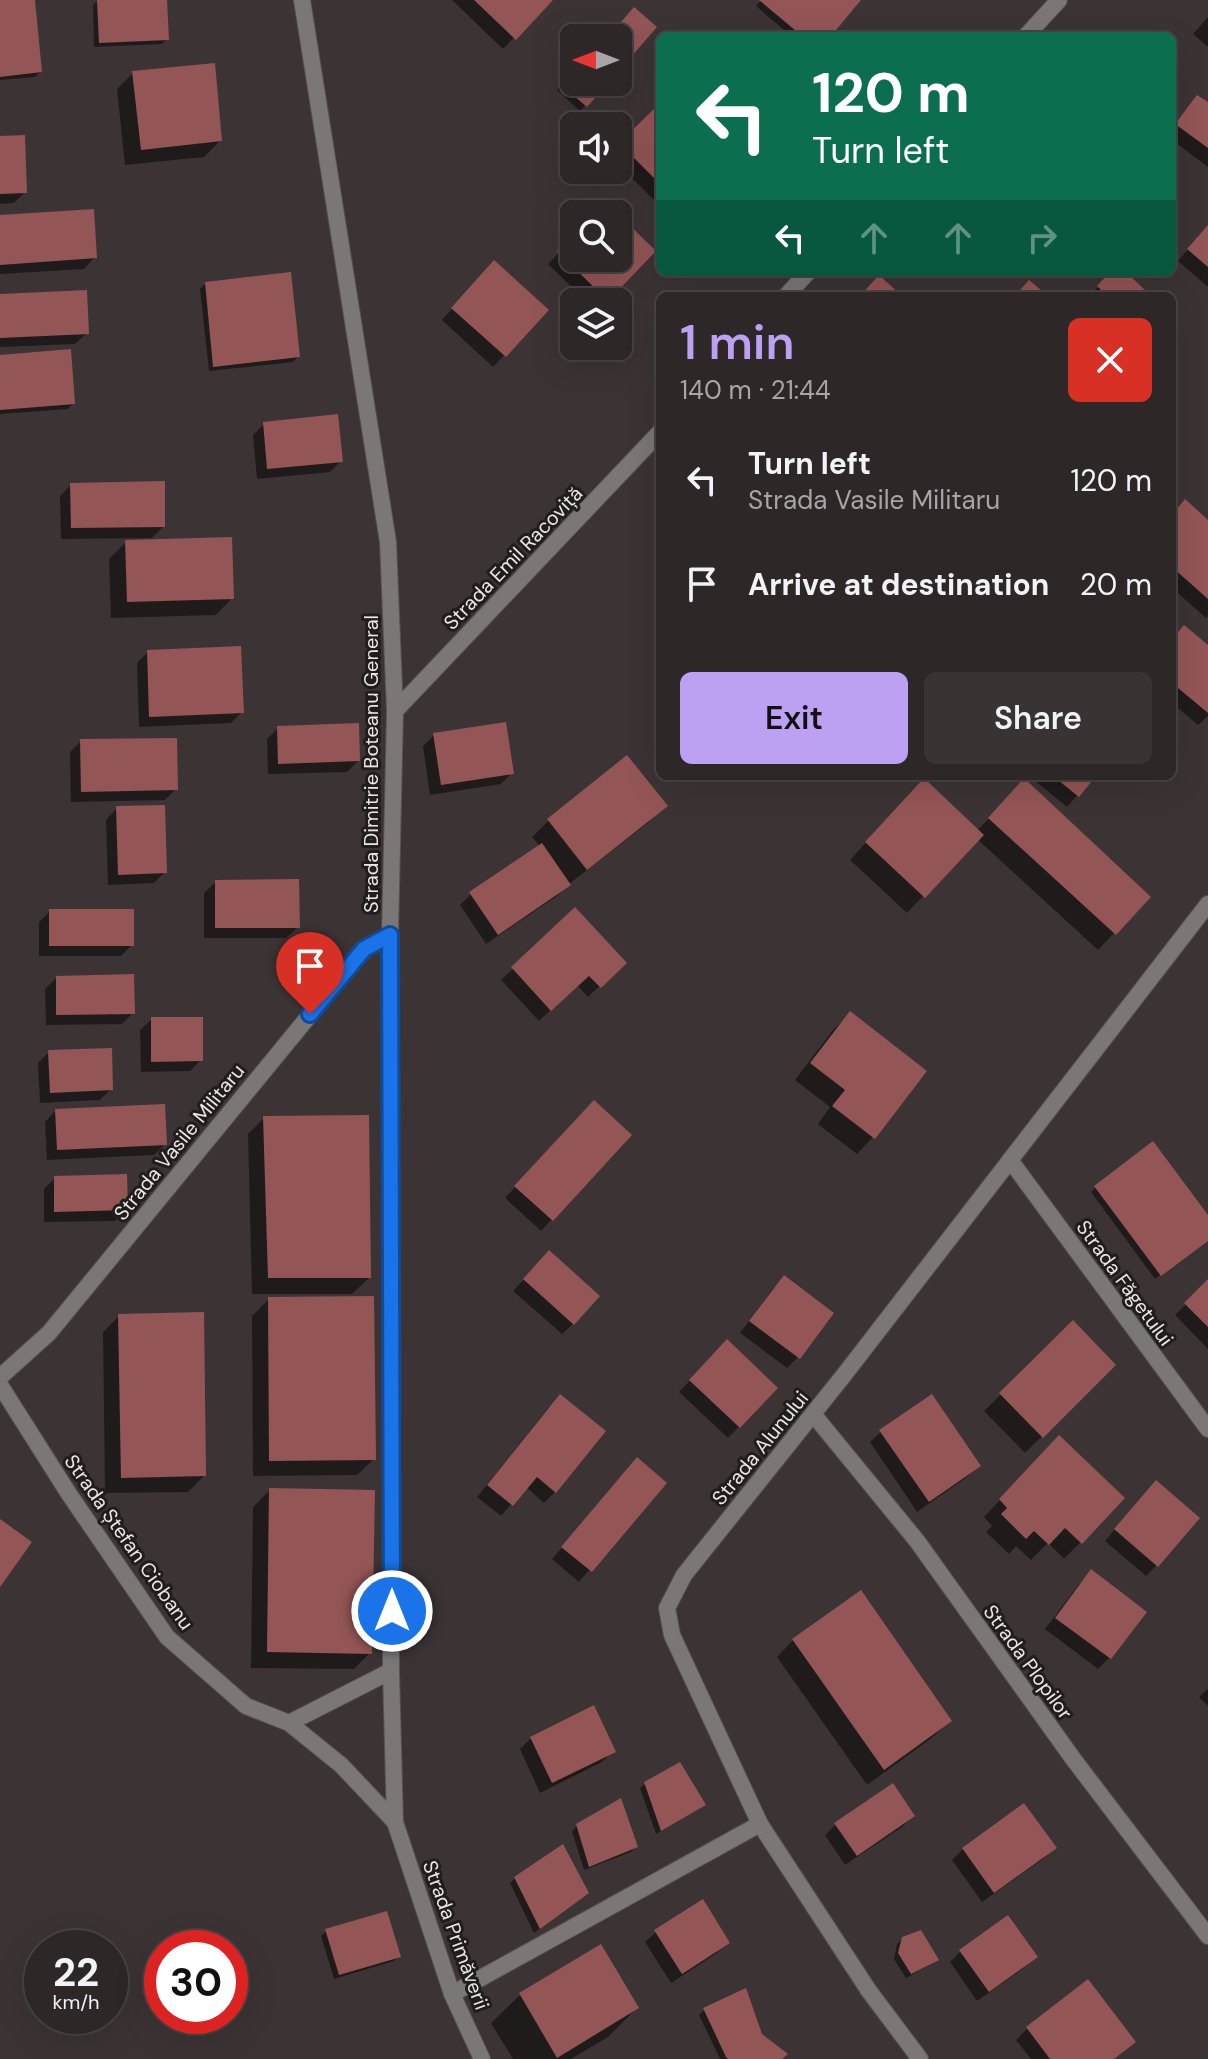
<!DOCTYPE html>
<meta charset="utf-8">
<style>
body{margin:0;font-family:"DM Sans",sans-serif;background:#393333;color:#f1f3f6;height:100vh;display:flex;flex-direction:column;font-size:30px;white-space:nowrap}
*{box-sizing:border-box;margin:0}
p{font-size:26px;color:#a7a5a7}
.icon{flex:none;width:44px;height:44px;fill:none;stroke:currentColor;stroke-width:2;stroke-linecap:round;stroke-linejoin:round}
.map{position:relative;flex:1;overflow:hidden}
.sheet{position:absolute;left:656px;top:292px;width:520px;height:488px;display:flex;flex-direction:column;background:#2d2727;border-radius:12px;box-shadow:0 8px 32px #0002,0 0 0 2px #484444}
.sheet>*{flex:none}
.hud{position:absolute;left:656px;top:32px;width:520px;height:244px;border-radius:12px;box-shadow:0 8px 32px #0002,0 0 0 2px #484444;background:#0b6e4f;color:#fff;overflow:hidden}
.needle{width:52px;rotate:270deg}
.buttons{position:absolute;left:560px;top:24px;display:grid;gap:16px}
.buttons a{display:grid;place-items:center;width:72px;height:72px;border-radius:12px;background:#2d2727;box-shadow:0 8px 32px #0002,0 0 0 2px #484444;font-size:40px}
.speed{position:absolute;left:24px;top:1930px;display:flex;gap:16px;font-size:40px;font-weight:700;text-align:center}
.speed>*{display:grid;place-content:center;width:104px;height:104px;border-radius:50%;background:#2d2727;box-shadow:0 8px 32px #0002,0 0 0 2px #484444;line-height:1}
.speed small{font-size:20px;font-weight:400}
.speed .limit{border:12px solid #d22;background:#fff;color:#111}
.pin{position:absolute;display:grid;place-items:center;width:68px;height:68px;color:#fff;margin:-82px -34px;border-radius:50% 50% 50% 0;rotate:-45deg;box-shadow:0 0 8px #0007}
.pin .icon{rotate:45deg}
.me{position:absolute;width:88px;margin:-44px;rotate:0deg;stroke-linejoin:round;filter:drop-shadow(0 0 6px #0008)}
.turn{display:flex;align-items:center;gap:28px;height:168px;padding:0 24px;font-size:36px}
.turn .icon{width:104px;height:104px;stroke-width:2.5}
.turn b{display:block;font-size:56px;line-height:68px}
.lanes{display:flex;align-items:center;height:76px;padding:0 24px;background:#0003;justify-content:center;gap:40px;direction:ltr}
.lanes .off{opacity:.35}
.round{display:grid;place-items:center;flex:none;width:84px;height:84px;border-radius:12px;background:#393333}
.headline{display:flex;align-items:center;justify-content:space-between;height:136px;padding:0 24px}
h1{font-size:48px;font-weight:600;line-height:60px;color:#bca0f2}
.primary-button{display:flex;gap:16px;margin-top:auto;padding:16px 24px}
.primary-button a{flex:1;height:92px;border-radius:12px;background:#bca0f2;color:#111;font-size:32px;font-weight:600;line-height:92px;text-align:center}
.primary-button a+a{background:#393333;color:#f1f3f6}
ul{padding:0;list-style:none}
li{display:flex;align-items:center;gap:24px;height:104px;padding:0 24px}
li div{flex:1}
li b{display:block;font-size:30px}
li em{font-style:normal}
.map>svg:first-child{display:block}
</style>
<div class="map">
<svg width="1208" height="2059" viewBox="0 0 1208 2059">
<rect width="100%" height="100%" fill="#3c3434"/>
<g fill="#0007">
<path d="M0,0H32L40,72L35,77L0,80Z"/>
<path d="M98,0H165L167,39L162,44L94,47L93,5Z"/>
<path d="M452,0H550L503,49Z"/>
<path d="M761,0H858L829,36H791L756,6Z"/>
<path d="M1208,17V47L1193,34Z"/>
<path d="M654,28L624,61L618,56V38H609Z"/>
<path d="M574,70V82H606L580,111L557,90Z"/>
<path d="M133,73L220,141L204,157L125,165L117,89Z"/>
<path d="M1198,97L1208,105V167L1172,140V128Z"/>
<path d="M660,105V206L618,164V147Z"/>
<path d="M0,138L25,192L14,203L0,204Z"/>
<path d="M0,217L95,257L84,269L0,274Z"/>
<path d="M618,217L653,251L603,302H587L548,264L574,237V258H618Z"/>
<path d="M1208,226V287L1178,261Z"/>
<path d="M1112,272H1123L1136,296H1097L1093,292Z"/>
<path d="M483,274L546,310L493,367L442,320Z"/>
<path d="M205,284L298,357L293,362L209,371L200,289Z"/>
<path d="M0,296L87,333L75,344L0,347Z"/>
<path d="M0,357L73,404L68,409L0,414Z"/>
<path d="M264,424L341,461L330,472L257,479L253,435Z"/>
<path d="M71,485L163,527L152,538L61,539L60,496Z"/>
<path d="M1172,516L1208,522V616L1206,618L1172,588Z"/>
<path d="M126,542L232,598L216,615L111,618L109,559Z"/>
<path d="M1172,640L1208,648V716L1198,725L1172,703Z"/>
<path d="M148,652L242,712L231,723L139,727L137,663Z"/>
<path d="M278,728L358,761L347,772L268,774L267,739Z"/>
<path d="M434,735L512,773L501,784L430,795L423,746Z"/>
<path d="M81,741L176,789L165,800L71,802L70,752Z"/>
<path d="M1029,776H1094L1067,807Z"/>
<path d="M907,798L977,831L1008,798L1148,897L1098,950L977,839L907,913L850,860Z"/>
<path d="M665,805L649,822L569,884L557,896L486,944L460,905L471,894L540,846L532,837L549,820Z"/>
<path d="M117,808L165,872L154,883L108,885L106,820Z"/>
<path d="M216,882L298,927L286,938H204V893Z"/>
<path d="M575,910L624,963L588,997L577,985L539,1021L501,980Z"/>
<path d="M50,911L132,945L121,956H39V922Z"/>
<path d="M57,977L133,1013L122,1024L46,1025L45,989Z"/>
<path d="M850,1014L873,1137L857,1154L818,1124L830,1107L795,1080L833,1030Z"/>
<path d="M152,1019L201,1060L190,1071L141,1072L140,1030Z"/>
<path d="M49,1052L111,1089L100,1100L40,1103L38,1063Z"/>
<path d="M56,1110L165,1144L154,1155L47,1160L45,1122Z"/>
<path d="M583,1114L629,1135L541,1231L505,1198Z"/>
<path d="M264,1118L369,1278L352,1294H252L248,1134Z"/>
<path d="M55,1178L126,1210L115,1221L44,1222V1189Z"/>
<path d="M1096,1187L1208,1218V1240L1155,1279L1091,1192Z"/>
<path d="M538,1264L573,1324L562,1334L513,1291Z"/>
<path d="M784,1278L798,1357L787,1368L740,1333L773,1289Z"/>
<path d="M1208,1282V1349L1175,1315Z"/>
<path d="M269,1299L374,1459L357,1475L253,1476L252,1316Z"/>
<path d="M119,1316L204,1476L188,1492L105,1493L103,1332Z"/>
<path d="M1073,1323L1114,1365L1025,1453L984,1411Z"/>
<path d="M716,1353L775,1388L728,1438L679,1392Z"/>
<path d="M549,1407L555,1492L544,1503L526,1487L501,1516L477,1497Z"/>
<path d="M881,1432L978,1466L967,1477L917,1512L870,1442Z"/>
<path d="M1042,1455L1081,1542L1064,1559L1048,1543L1031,1560L1016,1546L1009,1554L986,1532L992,1526L984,1517Z"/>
<path d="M627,1471L664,1483L579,1582L552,1559Z"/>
<path d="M270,1490L370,1653L354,1669L251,1668L253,1507Z"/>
<path d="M1145,1494L1157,1565L1146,1576L1105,1541Z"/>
<path d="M1091,1572L1144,1612L1109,1658L1098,1669L1045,1629L1080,1583Z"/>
<path d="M793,1640L950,1721L933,1737L867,1785L777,1657Z"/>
<path d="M1208,1689V1706L1199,1697Z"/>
<path d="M531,1738L613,1751L602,1762L540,1793L520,1749Z"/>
<path d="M646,1783L704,1804L699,1809L656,1834L640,1788Z"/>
<path d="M913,1816L902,1827L845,1865L825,1835L836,1824Z"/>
<path d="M577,1826L636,1847L631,1852L584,1870L572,1831Z"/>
<path d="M1054,1848L1043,1859L982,1902L952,1860L963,1849Z"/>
<path d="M515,1878L581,1898L534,1933L510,1883Z"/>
<path d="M326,1931L399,1956L394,1961L334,1979L321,1936Z"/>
<path d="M656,1932L728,1942L717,1953L671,1983L645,1942Z"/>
<path d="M903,1938L936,1959L931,1964L906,1978L894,1959L897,1944Z"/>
<path d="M961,1951L1035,1957L1024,1968L977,2001L950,1962Z"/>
<path d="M1087,1982L1133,2042L1114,2059H1031L1016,2040L1027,2029Z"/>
<path d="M520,1995L637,2008L608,2037L571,2059H513L491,2023Z"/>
<path d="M704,2010L760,2035L780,2059H720L699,2015Z"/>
</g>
<g fill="#945556">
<path d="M0,0H35L42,72L0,77Z"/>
<path d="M97,0H167L169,40L99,43Z"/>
<path d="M474,0H553L516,40Z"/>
<path d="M759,0H861L831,36H802Z"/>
<path d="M634,7L657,27L630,58L618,47V38H607Z"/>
<path d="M215,63L222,141L141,150L132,71Z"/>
<path d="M574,68V82H609L587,107L560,84Z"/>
<path d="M1197,95L1208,102V148L1175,124Z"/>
<path d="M660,103V184L619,143Z"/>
<path d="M25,135L27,193L0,194V136Z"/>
<path d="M605,202L618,214H593Z"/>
<path d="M94,209L97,258L0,265V215Z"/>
<path d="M618,214L656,251L608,301L557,251L574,234V258H618Z"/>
<path d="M1208,225V267L1187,249Z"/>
<path d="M494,260L549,310L506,357L451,308Z"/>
<path d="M291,272L300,357L213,367L205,282Z"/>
<path d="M1110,272H1126L1145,290L1139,296H1107L1097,286Z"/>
<path d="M879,275L902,296H860Z"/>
<path d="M1029,280L1048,296H1015Z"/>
<path d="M87,290L89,334L0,338V294Z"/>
<path d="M71,349L75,404L0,410V355Z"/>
<path d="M338,414L343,462L267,469L263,422Z"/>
<path d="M165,481V527L71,528L70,483Z"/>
<path d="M1185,499L1208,520V599L1172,567V515Z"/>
<path d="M232,537L234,599L127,602L125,540Z"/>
<path d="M1184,625L1208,645V713L1172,683V639Z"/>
<path d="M241,646L244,713L149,717L147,650Z"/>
<path d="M506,722L514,774L441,785L433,733Z"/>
<path d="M359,723L360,761L278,764L277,726Z"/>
<path d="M177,738L178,790L81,792L80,739Z"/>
<path d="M627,755L668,806L587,870L547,819Z"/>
<path d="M1053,776H1096L1079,797Z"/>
<path d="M924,778L984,835L925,898L865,842Z"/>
<path d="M1024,778L1151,897L1116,935L988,818Z"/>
<path d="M165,805L167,873L118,875L116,806Z"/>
<path d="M542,843L571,885L498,935L469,892Z"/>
<path d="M299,879L300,928H215V880Z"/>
<path d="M575,907L627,963L601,988L589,976L551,1011L511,967Z"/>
<rect x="49" y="909" width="85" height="37"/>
<path d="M134,974L135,1014L56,1015V976Z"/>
<path d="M850,1011L927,1071L875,1139L832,1106L845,1090L810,1063Z"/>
<path d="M151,1017H203V1061L151,1062Z"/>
<path d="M112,1048L113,1090L50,1093L48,1050Z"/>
<path d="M594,1100L632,1135L553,1221L514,1186Z"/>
<path d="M165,1104L167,1145L57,1150L55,1109Z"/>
<path d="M369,1115L371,1278H268L263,1116Z"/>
<path d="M1153,1141L1208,1215V1241L1161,1276L1094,1186Z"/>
<path d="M127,1174L128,1210L54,1212V1176Z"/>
<path d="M549,1250L600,1296L574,1325L523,1279Z"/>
<path d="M784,1275L834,1313L800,1359L749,1321Z"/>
<path d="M1208,1279V1327L1184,1303Z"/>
<path d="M374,1296L376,1460L269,1461L268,1297Z"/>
<path d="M204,1312L206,1476L121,1478L118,1314Z"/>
<path d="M1073,1320L1116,1365L1043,1438L999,1393Z"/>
<path d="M727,1339L778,1388L740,1428L689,1380Z"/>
<path d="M560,1394L606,1431L556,1493L537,1477L513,1506L487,1485Z"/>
<path d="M932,1394L981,1466L929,1502L879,1430Z"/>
<path d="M1059,1435L1125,1498L1082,1544L1065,1528L1049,1545L1034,1531L1026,1539L1001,1514L1007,1508L999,1499Z"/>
<path d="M637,1457L667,1483L592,1572L561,1547Z"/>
<path d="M1156,1480L1200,1518L1158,1567L1114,1529Z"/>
<path d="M269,1488L375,1490L372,1654L267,1652Z"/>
<path d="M0,1519L32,1542L0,1587Z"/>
<path d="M1091,1569L1147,1612L1111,1659L1055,1618Z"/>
<path d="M861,1590L952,1721L884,1770L792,1639Z"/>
<path d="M594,1705L616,1752L552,1783L530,1737Z"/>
<path d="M680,1762L706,1805L661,1831L644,1782Z"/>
<path d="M893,1783L915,1816L857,1856L834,1823Z"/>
<path d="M621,1798L638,1847L589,1867L576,1824Z"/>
<path d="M1024,1803L1057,1848L994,1893L962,1848Z"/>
<path d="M563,1844L589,1893L540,1929L514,1877Z"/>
<path d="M703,1899L730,1943L682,1974L654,1930Z"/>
<path d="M387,1911L401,1957L339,1975L325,1929Z"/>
<path d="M1008,1915L1038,1957L989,1992L959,1950Z"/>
<path d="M921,1930L939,1960L911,1974L898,1953L902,1937Z"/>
<path d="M601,1944L639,2008L557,2058L519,1993Z"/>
<path d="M1088,1979L1136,2042L1114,2059H1050L1026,2027Z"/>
<path d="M746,1988L762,2034L788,2054L782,2059H728L726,2057L703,2008Z"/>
</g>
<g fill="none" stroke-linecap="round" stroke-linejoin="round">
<defs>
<g id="street">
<path d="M302,0L388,542L395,711L390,935L391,1671L395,1822L452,1994L482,2059"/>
<path d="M1026,36L1059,0"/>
<path d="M786,296L808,272"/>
<path d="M395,711L660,432"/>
<path d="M1010,1160L1208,1429"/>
<path d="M0,1377L49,1333L364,949L390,935"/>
<path d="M0,1385L69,1494L167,1637L246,1706L289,1723L341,1765L395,1822"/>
<path d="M813,1414L917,1541L1074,1760L1208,1936"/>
<path d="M289,1723L391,1671"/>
<path d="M452,1994L760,1824"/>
<path d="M920,2059L869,1991L760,1824L672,1635L667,1608L684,1575L844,1375L1208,904"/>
</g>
</defs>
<use href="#street" stroke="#585151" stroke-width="18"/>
<use href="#street" stroke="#7b7777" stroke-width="16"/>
</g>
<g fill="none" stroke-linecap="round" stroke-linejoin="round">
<defs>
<path id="route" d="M310,1014L364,949L390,935L392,1611"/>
</defs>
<use href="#route" stroke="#114b97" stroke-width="20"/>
<use href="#route" stroke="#1a73e8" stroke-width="14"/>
</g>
<g text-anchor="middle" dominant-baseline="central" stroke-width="6" stroke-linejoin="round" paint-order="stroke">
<g font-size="20" fill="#ece7e7" stroke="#211d1d">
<text transform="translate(513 558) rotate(-46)">Strada Emil Racoviță</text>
<text transform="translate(371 764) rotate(-90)">Strada Dimitrie Boteanu General</text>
<text transform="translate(179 1142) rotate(-51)">Strada Vasile Militaru</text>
<text transform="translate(1125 1283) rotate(54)">Strada Făgetului</text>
<text transform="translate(760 1448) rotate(-51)">Strada Alunului</text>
<text transform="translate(129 1542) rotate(55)">Strada Ștefan Ciobanu</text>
<text transform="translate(1028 1662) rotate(54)">Strada Plopilor</text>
<text transform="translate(456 1935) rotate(70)">Strada Primăverii</text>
</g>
</g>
</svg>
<div class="buttons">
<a><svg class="needle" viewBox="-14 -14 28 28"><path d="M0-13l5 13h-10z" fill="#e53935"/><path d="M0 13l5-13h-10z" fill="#a7a5a7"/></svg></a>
<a><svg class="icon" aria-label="sound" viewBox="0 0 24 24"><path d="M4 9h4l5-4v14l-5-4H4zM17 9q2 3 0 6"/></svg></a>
<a><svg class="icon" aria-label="search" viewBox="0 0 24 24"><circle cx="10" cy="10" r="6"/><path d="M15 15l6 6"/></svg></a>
<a><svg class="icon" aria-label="layers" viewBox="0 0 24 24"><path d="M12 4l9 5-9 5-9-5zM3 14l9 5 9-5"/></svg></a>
</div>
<div class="speed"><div>22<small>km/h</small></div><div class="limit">30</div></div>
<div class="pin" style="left:310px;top:1014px;background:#d93025"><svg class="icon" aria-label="arrive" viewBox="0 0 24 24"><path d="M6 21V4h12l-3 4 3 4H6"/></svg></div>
<svg class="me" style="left:392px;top:1611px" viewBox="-20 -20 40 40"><circle r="17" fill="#1a73e8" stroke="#fff" stroke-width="3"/><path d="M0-11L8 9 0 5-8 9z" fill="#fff"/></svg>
<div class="hud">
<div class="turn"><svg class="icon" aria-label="left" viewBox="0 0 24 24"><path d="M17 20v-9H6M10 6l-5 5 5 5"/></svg><div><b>120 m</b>Turn left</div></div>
<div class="lanes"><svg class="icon" aria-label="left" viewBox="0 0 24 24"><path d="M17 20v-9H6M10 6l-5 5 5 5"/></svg><svg class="icon off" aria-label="ahead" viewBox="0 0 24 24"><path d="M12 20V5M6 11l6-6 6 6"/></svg><svg class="icon off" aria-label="ahead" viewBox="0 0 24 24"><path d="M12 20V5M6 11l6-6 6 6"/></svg><svg class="icon off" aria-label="right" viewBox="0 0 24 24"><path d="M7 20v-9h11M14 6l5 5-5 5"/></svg></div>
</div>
<section class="sheet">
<div class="headline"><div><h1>1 min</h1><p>140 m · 21:44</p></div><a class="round" style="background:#d93025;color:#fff"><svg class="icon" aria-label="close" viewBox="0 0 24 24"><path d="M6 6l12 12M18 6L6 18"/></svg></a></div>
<ul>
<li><svg class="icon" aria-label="left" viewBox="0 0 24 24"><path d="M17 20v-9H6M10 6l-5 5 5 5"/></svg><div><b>Turn left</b><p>Strada Vasile Militaru</p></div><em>120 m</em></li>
<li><svg class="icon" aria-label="arrive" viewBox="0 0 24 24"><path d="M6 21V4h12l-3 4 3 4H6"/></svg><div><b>Arrive at destination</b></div><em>20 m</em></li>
</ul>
<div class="primary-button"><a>Exit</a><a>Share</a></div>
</section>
</div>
